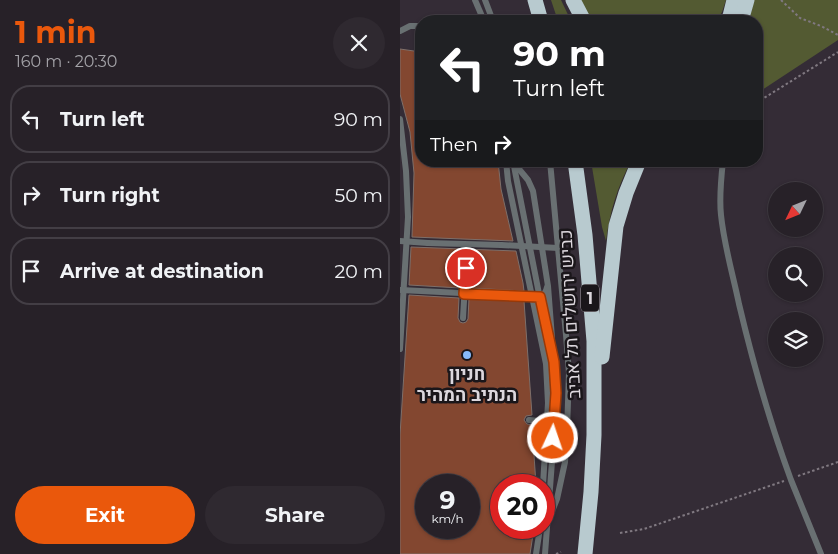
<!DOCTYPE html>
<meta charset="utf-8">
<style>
body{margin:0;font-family:Montserrat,Heebo,sans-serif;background:#2f2930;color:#f1f3f6;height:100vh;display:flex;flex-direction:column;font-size:19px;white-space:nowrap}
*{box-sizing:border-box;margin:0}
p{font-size:16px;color:#a4a3a8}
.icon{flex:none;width:28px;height:28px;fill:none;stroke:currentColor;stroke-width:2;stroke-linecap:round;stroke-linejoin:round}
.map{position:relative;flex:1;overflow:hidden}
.panel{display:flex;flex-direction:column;background:#272128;width:400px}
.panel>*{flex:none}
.guide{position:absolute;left:15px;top:15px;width:348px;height:152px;border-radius:20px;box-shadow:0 1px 4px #0004,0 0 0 1px #433e45;background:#202124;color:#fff;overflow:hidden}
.needle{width:32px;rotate:227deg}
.buttons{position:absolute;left:368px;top:182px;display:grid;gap:10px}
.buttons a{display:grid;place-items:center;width:55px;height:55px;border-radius:50%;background:#272128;box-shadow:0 1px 4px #0004,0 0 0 1px #433e45;font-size:25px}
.speed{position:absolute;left:15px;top:474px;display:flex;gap:10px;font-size:25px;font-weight:700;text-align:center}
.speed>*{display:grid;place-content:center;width:65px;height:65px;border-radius:50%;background:#272128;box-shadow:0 1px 4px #0004,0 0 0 1px #433e45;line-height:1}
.speed small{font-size:12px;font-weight:400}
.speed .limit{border:8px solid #d22;background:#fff;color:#111}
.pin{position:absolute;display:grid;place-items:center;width:42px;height:42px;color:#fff;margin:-21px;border:2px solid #fff;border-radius:50%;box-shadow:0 1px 5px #0007}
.me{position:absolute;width:55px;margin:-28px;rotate:3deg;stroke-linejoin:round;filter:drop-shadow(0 0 4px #0008)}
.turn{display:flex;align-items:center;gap:18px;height:105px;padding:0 15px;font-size:22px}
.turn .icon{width:65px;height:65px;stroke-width:2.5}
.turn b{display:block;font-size:35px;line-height:42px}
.then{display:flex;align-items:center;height:48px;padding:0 15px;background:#0003;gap:10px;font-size:19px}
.round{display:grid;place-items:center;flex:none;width:52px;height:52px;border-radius:26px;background:#2f2930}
.summary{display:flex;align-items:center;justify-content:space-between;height:85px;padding:0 15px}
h1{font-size:30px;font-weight:700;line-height:38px;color:#ea580c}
.cta{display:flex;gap:10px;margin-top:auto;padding:10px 15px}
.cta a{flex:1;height:58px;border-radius:30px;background:#ea580c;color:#fff;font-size:20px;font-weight:700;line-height:58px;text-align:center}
.cta a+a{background:#2f2930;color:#f1f3f6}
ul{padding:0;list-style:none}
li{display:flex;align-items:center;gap:15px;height:68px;margin:0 10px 8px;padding:0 5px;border:2px solid #433e45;border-radius:20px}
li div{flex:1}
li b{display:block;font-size:19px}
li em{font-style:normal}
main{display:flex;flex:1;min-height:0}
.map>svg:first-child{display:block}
</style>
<main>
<section class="panel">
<div class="summary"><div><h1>1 min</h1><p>160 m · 20:30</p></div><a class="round"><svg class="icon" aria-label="close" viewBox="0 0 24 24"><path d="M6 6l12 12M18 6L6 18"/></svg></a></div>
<ul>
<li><svg class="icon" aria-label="left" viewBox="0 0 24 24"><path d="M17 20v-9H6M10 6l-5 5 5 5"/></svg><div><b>Turn left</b></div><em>90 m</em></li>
<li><svg class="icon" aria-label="right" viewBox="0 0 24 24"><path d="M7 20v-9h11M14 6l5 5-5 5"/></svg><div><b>Turn right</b></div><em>50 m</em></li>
<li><svg class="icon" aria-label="arrive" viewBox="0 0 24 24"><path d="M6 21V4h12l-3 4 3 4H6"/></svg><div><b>Arrive at destination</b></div><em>20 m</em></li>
</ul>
<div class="cta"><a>Exit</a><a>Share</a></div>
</section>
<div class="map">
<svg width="438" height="554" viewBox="0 0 438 554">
<rect width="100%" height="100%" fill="#342c36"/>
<g fill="#535a32">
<path d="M151,0H161L171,21H158Z"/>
<path d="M178,0H326L322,12L317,21H190Z"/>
<path d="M354,0H438V40L356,94V21H349Z"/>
<path d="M191,161H231C217,188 210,211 206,241L202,227Z"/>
</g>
<g fill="#834730" stroke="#7e6f6a" fill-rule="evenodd">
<path d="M0,49L21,52V161H98L101,189L113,241L12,237L14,173L10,132L0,94Z"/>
<path d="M11,247L116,251L123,283L124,291L70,288L71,267L69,263L66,262L63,263L61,266L60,288L9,285Z"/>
<path d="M9,295L59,298L58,318L60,322L63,323L66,322L68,319L69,298L124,301L132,415L126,416L124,420L127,424L132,425L136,485H101V528H134L130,554H0V435ZM26,485H69V528H26Z"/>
</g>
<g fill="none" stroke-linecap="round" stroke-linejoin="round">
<g stroke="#807981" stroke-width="2" stroke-dasharray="2.5 2.5" stroke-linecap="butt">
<path d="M381,0L400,18L421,26L438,35"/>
<path d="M356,103L438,52"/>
<path d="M398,476L438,462"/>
<path d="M220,533L244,529L384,481"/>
<path d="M156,554L161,552"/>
</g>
<g stroke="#697072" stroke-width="6">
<path d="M75,0L84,21"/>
<path d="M85,0L93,21"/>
<path d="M0,31L10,26H21"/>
<path d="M0,119L6,171L8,217L0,349"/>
<path d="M106,161L108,181L146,364L148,403L143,485"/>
<path d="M113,161L141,304L154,362L156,393L155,422L145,554"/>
<path d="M323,161C321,179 319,197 321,215C324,245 333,275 339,304C353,363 370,423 391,480C401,505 411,529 421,554"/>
<path d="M114,163L128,180L133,191L148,286L152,338"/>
<path d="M28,243L101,245"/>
<path d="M1,290L140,297C144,295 146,292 147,287"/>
<path d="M63,318L66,267"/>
<path d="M129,420L151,422"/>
<path d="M149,519L157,499L165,462L167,431L169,373L166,335L150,161"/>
<path d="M136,554L140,528"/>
</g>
<g stroke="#b8cacf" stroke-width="15">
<path d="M135,0L141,21"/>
<path d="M173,0L184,21"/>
<path d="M327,21L330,16L334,0"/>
<path d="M341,21L347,0"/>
<path d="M175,161L185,235L194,341V435L191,492L185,554"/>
<path d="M202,357L216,226L226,193L239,161"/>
</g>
<g stroke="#697072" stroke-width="6">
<path d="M0,241L28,243"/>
<path d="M101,245L158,248"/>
</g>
</g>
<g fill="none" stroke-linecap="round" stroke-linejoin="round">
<defs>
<path id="route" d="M66,268L64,294L140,297L154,362L156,393L153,438"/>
</defs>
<use href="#route" stroke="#983908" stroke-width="12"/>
<use href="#route" stroke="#ea580c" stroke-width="9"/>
</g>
<circle fill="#88bbfc" stroke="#1a161a" stroke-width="2" cx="67" cy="355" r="5"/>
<g text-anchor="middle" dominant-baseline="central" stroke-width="5" stroke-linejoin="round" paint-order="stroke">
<rect fill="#1a161a" stroke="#a29da2" stroke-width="1" x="181" y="284.5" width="18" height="27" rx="4"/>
<g font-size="16" font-weight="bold" fill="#dcd7dd">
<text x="190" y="298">1</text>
</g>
<g font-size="18" fill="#dcd7dd" stroke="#1a161a">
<text transform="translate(170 314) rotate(-93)">כביש ירושלים תל אביב</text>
</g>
<g font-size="18" font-weight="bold" fill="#dcd7dd" stroke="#1a161a">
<text x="67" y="374">חניון<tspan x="67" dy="21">הנתיב המהיר</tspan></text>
</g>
</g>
</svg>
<div class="buttons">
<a><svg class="needle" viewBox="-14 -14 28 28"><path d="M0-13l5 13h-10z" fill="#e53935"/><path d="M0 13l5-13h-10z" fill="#a4a3a8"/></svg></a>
<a><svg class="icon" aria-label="search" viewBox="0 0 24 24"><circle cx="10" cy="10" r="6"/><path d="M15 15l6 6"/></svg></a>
<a><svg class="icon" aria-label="layers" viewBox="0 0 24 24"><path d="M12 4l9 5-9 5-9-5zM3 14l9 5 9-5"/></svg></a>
</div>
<div class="speed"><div>9<small>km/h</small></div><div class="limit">20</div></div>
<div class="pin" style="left:66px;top:268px;background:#d93025"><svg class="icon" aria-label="arrive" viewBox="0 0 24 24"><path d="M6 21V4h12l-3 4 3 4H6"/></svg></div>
<svg class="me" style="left:153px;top:438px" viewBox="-20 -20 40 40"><circle r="17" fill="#ea580c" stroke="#fff" stroke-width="3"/><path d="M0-11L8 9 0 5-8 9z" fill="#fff"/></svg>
<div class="guide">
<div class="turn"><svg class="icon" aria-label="left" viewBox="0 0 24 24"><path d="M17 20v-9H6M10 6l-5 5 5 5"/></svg><div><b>90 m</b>Turn left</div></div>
<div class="then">Then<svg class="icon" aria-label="right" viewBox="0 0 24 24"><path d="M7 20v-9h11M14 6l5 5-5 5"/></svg></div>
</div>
</div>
</main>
